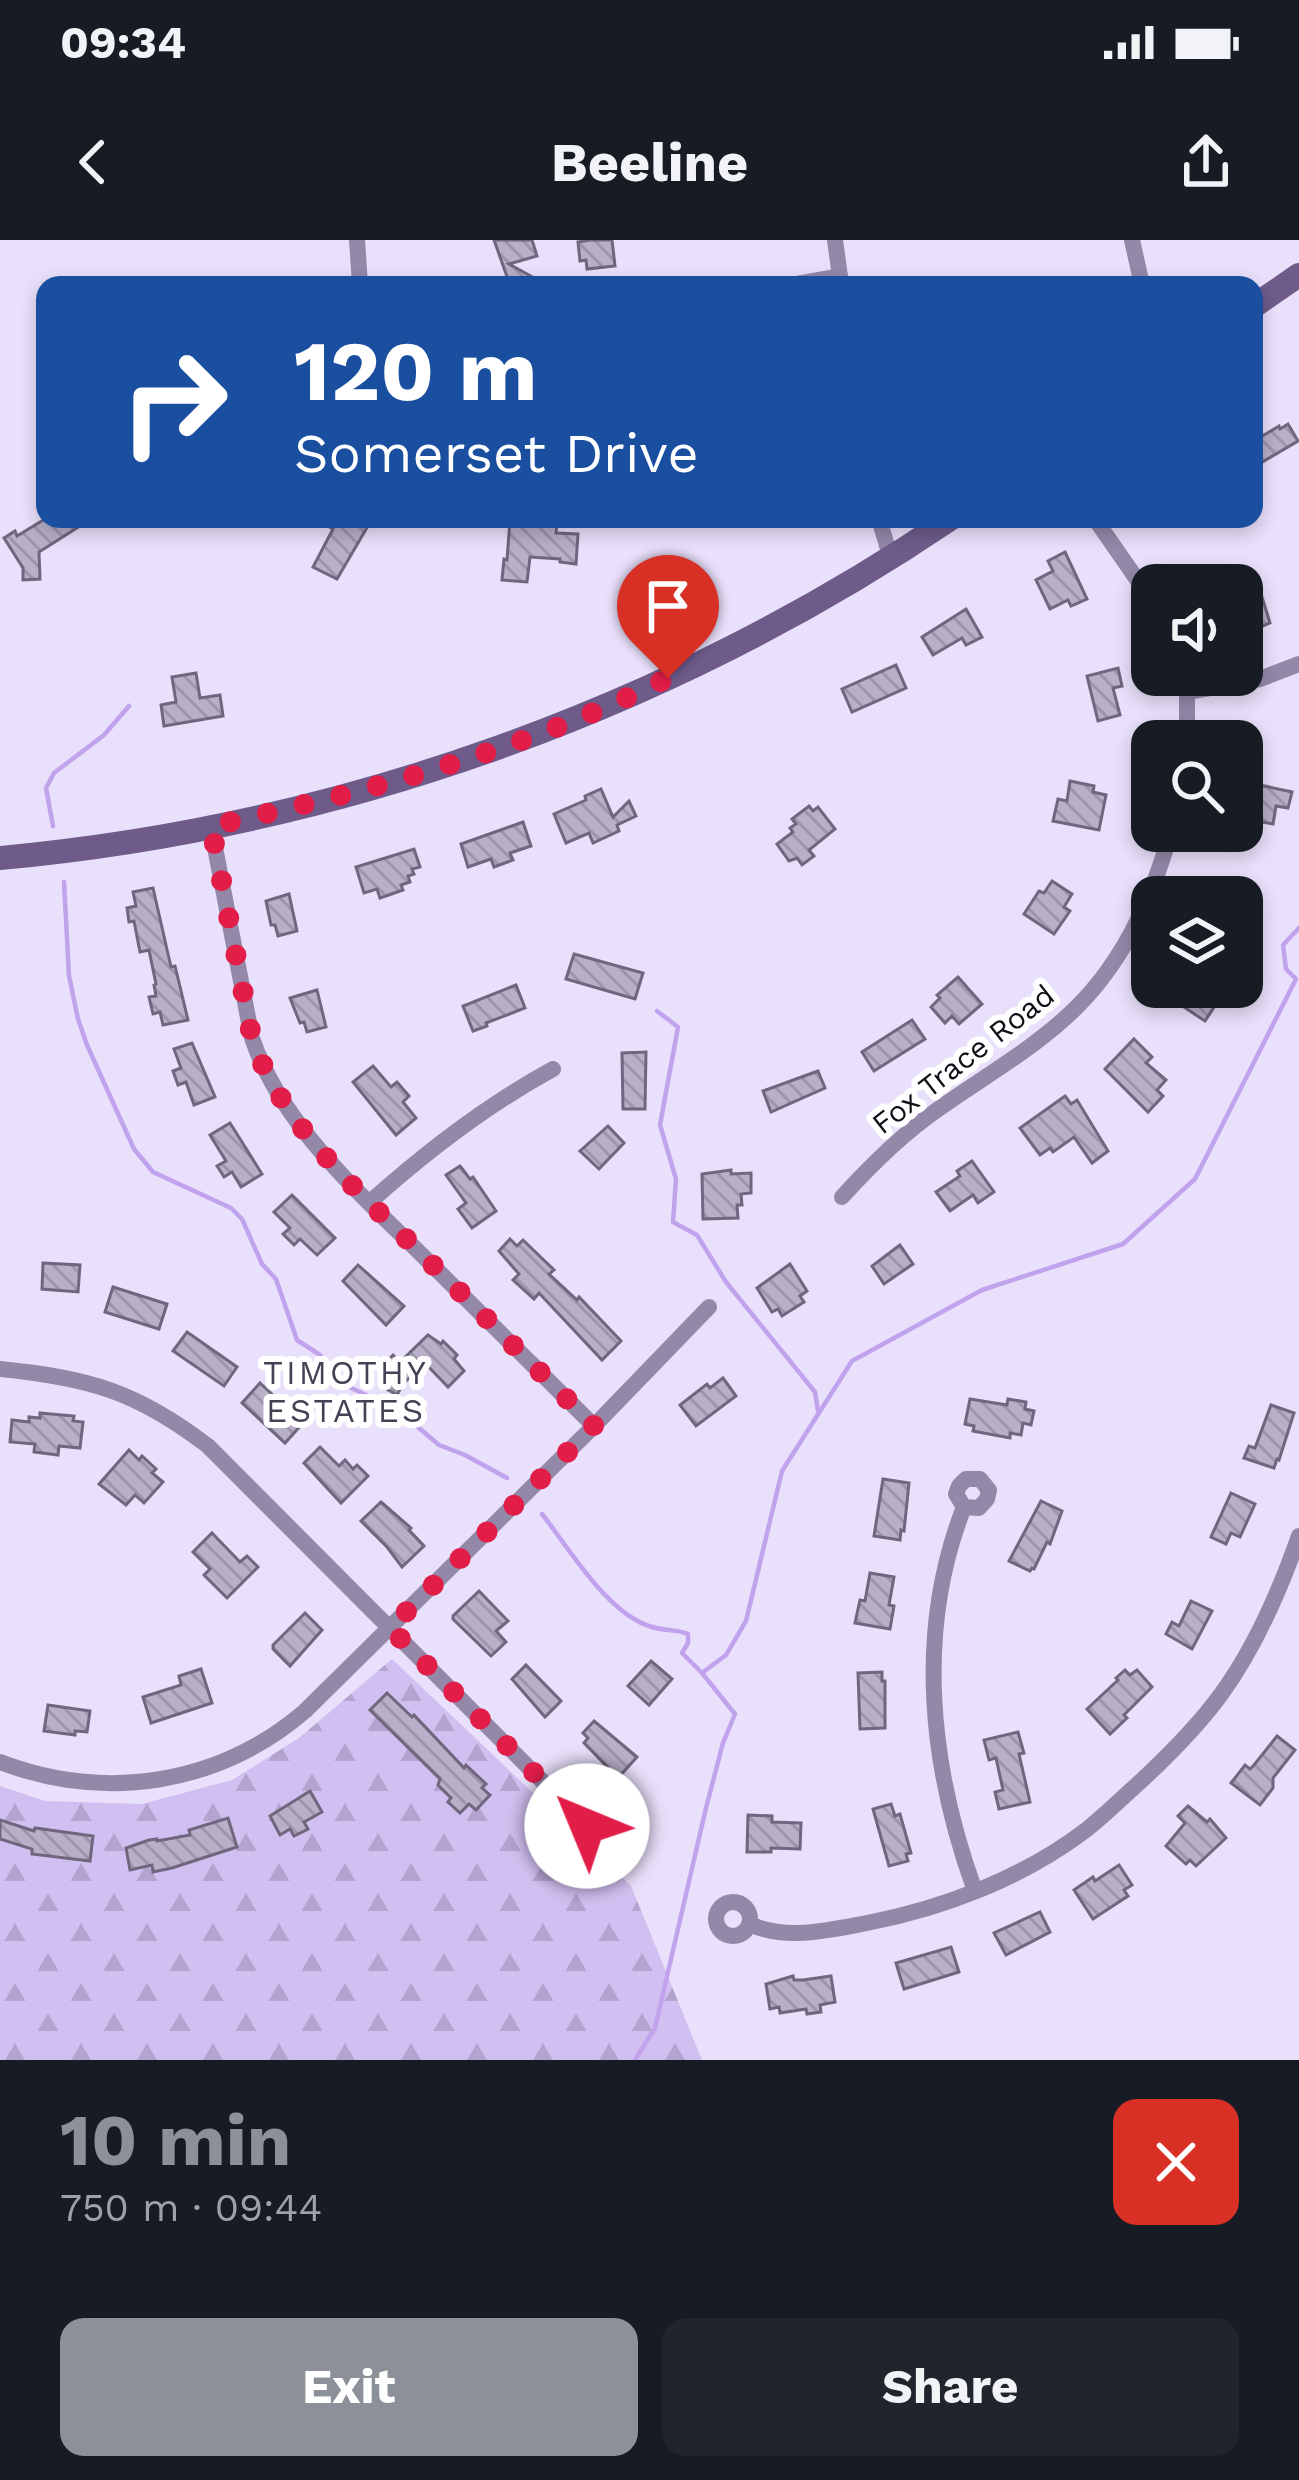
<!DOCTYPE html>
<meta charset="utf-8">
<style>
body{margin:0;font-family:"Work Sans",sans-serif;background:#20242c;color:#f1f3f6;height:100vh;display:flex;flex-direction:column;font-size:45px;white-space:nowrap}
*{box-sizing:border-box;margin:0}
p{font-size:39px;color:#9ea1a6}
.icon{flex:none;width:66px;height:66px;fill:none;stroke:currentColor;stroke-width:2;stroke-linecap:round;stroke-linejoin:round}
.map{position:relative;height:1820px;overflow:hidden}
.details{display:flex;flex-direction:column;background:#171b24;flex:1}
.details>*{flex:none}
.hud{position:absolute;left:36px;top:36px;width:1227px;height:252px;border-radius:24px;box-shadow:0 6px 18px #0003;background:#1a4fa0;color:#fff;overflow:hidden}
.controls{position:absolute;left:1131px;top:324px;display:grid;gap:24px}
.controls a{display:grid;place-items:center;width:132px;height:132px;border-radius:24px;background:#171b24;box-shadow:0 6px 18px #0003;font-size:60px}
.pin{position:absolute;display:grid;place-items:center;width:102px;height:102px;color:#fff;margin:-123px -51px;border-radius:50% 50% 50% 0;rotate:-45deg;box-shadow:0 0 12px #0007}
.pin .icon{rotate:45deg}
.me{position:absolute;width:132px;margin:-66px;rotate:315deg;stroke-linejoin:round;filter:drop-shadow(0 0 9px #0008)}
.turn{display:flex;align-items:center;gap:42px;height:252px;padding:0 60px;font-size:54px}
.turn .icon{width:156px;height:156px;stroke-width:2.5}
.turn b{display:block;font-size:84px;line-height:102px}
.round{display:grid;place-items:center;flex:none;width:126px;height:126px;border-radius:24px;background:#20242c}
.headline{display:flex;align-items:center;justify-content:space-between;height:204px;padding:0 60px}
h1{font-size:72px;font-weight:700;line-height:90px;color:#8c9099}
.action{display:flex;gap:24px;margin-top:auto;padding:24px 60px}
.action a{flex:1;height:138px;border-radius:24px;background:#8c9099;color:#fff;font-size:48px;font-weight:700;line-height:138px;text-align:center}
.action a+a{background:#20242c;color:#f1f3f6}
.status{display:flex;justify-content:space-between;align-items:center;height:84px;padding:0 60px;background:#171b24;direction:ltr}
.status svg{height:33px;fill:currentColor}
header{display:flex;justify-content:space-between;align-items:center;height:156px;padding:0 60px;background:#171b24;font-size:54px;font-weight:700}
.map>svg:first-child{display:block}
</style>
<div class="status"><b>09:34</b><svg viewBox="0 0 49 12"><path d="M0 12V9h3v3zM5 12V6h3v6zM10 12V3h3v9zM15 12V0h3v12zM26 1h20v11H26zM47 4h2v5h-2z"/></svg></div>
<header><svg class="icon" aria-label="back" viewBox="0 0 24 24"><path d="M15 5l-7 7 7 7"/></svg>Beeline<svg class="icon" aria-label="share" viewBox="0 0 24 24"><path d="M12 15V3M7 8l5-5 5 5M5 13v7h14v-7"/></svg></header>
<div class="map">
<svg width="1299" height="1820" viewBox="0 0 1299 1820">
<defs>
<pattern id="forest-firs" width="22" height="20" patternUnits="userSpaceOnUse" patternTransform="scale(3)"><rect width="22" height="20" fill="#d2bff1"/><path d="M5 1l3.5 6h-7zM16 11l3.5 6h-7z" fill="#b3a3ce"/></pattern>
<pattern id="building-back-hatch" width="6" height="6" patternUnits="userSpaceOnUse" patternTransform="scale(3)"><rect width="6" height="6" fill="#b8afc8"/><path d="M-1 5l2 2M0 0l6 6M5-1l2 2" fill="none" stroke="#9d95ab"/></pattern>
</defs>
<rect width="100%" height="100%" fill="#e9e0fb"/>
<path fill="url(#forest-firs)" d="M392,1419L631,1646L702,1820H0V1546L45,1561L142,1564L232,1540L299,1498Z"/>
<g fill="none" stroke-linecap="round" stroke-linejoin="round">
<g stroke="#c0a2ed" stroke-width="4.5">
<path d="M53,586L46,548L54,533L104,495L129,466"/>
<path d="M64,642L69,736L78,779L87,805L134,909L153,932L231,968L242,979L262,1024L276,1039L297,1100L320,1115L337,1141L399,1171L439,1205L465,1215L507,1238"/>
<path d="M657,771L678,787L660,885L676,939L673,982L697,995L726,1042L815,1152L818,1171"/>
<path d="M542,1274C569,1308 608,1375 652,1387C664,1391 676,1389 688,1394V1403L682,1413L701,1432"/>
<path d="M635,1820L655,1788L706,1568L723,1503L735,1474L702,1433L726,1415L746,1381L782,1231L852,1121L982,1050L1123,1004L1195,939L1296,739L1286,729L1283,705L1299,688"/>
</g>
</g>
<g fill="url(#building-back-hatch)" stroke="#6f677e" stroke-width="3">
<path d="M494,0H532L537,16L509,24L547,45H510Z"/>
<path d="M590,0H612L615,26L587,29L586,20L580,21L578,2Z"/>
<path d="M1288,184L1298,201L1254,227V201L1279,186L1280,189Z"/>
<path d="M45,279H91L39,312L40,339L23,340V328L4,298L15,291L17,296Z"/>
<path d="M315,279H372L337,339L313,327L333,289Z"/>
<path d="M510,280L557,284L556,293L578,294L576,324L560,322V319L530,317L527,342L502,340L504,319L507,320Z"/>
<path d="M1065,312L1087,359L1071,366L1068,360L1050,369L1036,340L1053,331L1048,321Z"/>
<path d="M1262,357L1270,383L1242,395V363Z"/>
<path d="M966,369L982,397L966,405L962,398L933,415L922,397Z"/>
<path d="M896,425L906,448L852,472L842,449Z"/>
<path d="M1118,428L1122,446L1113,448L1120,475L1098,481L1087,436Z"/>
<path d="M196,433L200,458L220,455L223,476L164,486L161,465L176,462L172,437Z"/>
<path d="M1242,537L1261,541L1260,545L1292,552L1288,568L1276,566L1273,584L1251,580L1254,561L1242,559Z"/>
<path d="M1070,541L1094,546L1093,552L1106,555L1099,590L1053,581L1058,559L1067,561Z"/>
<path d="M601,549L613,577L629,561L636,576L617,585L619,591L593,603L589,593L566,603L554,574L586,560L585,556Z"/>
<path d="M809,566L813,571L818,567L835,589L809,610L814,616L802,625L797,618L789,621L777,604L793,592L790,588L796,584L792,579Z"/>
<path d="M523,582L531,606L510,613L513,620L494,627L491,619L468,627L461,604Z"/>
<path d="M414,609L420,627L412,629L414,634L408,636L410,642L401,645L403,650L380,658L377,649L364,653L356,627Z"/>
<path d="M1052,641L1072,654L1064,667L1070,671L1054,694L1024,674L1039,651L1044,653Z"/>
<path d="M153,648L171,727L175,726L188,780L163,785L160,772L153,774L149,757L156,756L154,745L156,744L149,710L140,712L134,681L129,682L127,668L136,666L133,652Z"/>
<path d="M289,654L297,691L278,696L275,685H271L266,661Z"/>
<path d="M574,714L643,733L635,759L566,739Z"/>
<path d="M958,737L982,764L959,784L952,776L945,783L931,767L940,758L937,755Z"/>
<path d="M516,745L525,768L486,783L487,786L473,791L463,766Z"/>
<path d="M1175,747H1182L1191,753L1195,747H1220L1217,752L1222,755L1205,781L1169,757Z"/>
<path d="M317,750L326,787L307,792L304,782L300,783L290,758Z"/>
<path d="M912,780L925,799L874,831L862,812Z"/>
<path d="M1134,799L1152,817L1146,823L1166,840L1157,850L1163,856L1148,872L1105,829Z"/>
<path d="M192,803L215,857L194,865L186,842L178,845L173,831L181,828L174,809Z"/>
<path d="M646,812L645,869H623L622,813Z"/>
<path d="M373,826L391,847L397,842L409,856L403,862L416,878L396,895L353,842Z"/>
<path d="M818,831L825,848L771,872L763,851Z"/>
<path d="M1065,856L1071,864L1077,860L1108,911L1092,923L1074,897L1053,912L1050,908L1040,915L1020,888Z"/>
<path d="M230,883L262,934L241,947L232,932L224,937L221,932L217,926L226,921L210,895Z"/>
<path d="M608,886L624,903L599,929L580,911Z"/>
<path d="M972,921L994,952L978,963L973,955L950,971L936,952L960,936L957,931Z"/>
<path d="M460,926L470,939L473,937L496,971L472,988L458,969L466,963L446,935Z"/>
<path d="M731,930V934L751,933V953L741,954L742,965H737L738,978L703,979L702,934Z"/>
<path d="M292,955L335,998L317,1015L300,999L294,1005L283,994L290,988L274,972Z"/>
<path d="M510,999L517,1006L523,1000L554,1030L549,1034L577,1060L579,1057L621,1101L602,1120L539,1053L534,1059L513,1040L519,1034L499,1011Z"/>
<path d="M900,1005L913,1024L884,1044L872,1026Z"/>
<path d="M43,1023L80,1025L78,1052L42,1049Z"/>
<path d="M790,1024L807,1051L800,1056L804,1062L782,1076L778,1069L772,1072L757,1048Z"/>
<path d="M358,1025L404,1066L386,1085L343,1041Z"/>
<path d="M113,1047L167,1064L159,1089L105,1072Z"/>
<path d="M187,1092L237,1127L224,1146L173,1111Z"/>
<path d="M428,1095L441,1104L443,1101L457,1115L454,1119L464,1131L448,1147L425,1123L403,1144L397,1155L383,1147L392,1135L383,1125L393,1115L400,1122Z"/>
<path d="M723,1138L736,1156L696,1186L680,1165L707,1144L710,1148Z"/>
<path d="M260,1143L303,1183L285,1203L242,1163Z"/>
<path d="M970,1159L1007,1165L1008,1159L1026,1162L1025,1169L1034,1171L1031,1185L1023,1183L1021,1195L1010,1193V1198L973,1191L974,1186L965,1184Z"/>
<path d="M1271,1165L1294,1173L1279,1220L1277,1219L1274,1228L1244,1218L1249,1206L1255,1208Z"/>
<path d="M40,1173L74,1176L73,1181L83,1182L80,1208L59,1206L58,1215L34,1212L35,1204L10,1202L12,1180L29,1182V1177L40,1178Z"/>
<path d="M320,1207L339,1226L345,1220L353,1229L357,1225L368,1236L341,1263L304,1223Z"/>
<path d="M129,1210L139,1220L142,1216L156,1229L152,1233L163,1242L144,1263L135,1255L126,1265L99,1244Z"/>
<path d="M883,1239L909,1243L904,1291L901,1290L900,1300L874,1296Z"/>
<path d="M1231,1253L1255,1264L1240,1297L1231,1293L1226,1304L1211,1297Z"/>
<path d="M1041,1261L1062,1271L1050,1304L1047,1302L1034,1329L1032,1328L1030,1331L1009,1321Z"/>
<path d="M381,1262L411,1288L409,1290L424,1306L402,1327L387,1307L361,1281Z"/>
<path d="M212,1293L240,1322L247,1316L258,1327L227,1358L204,1335L210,1329L193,1312Z"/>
<path d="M870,1333L894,1337L889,1365L894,1366L890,1389L855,1383L860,1360L865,1361Z"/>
<path d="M479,1351L508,1381L496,1391L506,1402L491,1416L453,1379V1376Z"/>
<path d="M1191,1361L1212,1371L1192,1409L1166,1394L1172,1382L1179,1386Z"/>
<path d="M305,1373L322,1390L290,1426L273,1409V1405Z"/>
<path d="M651,1421L672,1439L649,1465L628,1446Z"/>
<path d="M526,1425L561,1461L545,1477L512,1439Z"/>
<path d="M201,1429L212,1463L151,1483L143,1457L181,1445L179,1436Z"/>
<path d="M1125,1430L1130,1435L1137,1430L1152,1447L1124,1475L1127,1478L1110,1494L1087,1469L1118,1440L1116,1438Z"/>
<path d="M882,1432V1441H885V1488L860,1489L858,1433Z"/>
<path d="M387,1453L412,1477L414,1475L464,1528L466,1525L486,1544L482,1548L490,1555L476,1570L469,1564L460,1573L448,1562L451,1558L438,1545L440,1539L370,1470Z"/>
<path d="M48,1465L90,1471L87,1492L75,1491V1495L44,1491Z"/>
<path d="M594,1481L637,1517L618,1538L584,1503L588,1498L583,1493Z"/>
<path d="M1018,1492L1024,1513L1019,1514L1030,1562L999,1569L995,1552L1003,1550L996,1518L989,1520L984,1500Z"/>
<path d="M1277,1496L1295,1510L1273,1538V1548L1260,1565L1231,1543L1245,1525L1250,1529L1254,1525Z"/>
<path d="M310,1551L322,1572L304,1582L308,1589L294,1596L290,1589L280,1595L270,1576Z"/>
<path d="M891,1564L895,1576L900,1574L911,1613L906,1614L908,1621L889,1626L873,1569Z"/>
<path d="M1188,1566L1207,1582L1210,1579L1226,1598L1196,1626L1190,1620L1186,1624L1166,1606L1185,1583L1178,1576Z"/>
<path d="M748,1575L772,1576V1582L801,1583L800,1609L771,1608V1612H747Z"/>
<path d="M228,1578L237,1607L172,1628L153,1632L152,1625L130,1630L126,1608L149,1600L157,1599V1601L190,1595L189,1590Z"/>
<path d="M0,1580L34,1591L35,1588L93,1596L90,1621L32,1614V1609L0,1599Z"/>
<path d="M1119,1625L1132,1645L1124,1650L1128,1656L1093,1679L1074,1650L1093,1637L1095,1641Z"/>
<path d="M1040,1672L1050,1692L1006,1715L994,1693Z"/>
<path d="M951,1707L959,1732L904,1749L896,1723Z"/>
<path d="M793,1736L794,1740H803L831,1736L835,1762L820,1765L821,1772L807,1774L806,1769L780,1773L779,1767L770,1769L766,1744Z"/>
</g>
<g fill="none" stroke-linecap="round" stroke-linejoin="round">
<g stroke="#9488a9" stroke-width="16">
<path d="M357,0L360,45"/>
<path d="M835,0L841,44"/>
<path d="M1132,0L1142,45"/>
<path d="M790,45L840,36"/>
<path d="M879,279L891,319"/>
<path d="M1095,279L1152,361"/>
<path d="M1182,435L1187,452V501"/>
<path d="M1187,452L1260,439L1299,424"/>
<path d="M211,587L252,798C282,887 364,957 429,1022C484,1077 539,1131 594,1186"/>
<path d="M842,957C871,925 901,895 937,870C979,840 1025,814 1064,779C1120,730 1151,662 1171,591"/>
<path d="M370,962C427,911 485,866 553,829"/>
<path d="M0,1129C89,1138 136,1151 208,1206L621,1620"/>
<path d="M964,1267L956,1254L959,1246L966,1239H980L989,1250L987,1259L979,1268L964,1267C915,1392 930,1527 975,1651"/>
<path d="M0,1522C105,1562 219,1545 305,1471L594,1186L709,1067"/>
<circle cx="733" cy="1679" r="17"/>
<path d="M750,1684C785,1701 830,1690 867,1683C944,1668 1023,1638 1086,1590C1105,1575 1123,1557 1141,1541C1170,1514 1199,1485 1222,1453C1256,1406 1280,1350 1299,1296"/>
</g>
<g stroke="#6e5b8a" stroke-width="24">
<path d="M1254,66L1299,35"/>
<path d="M0,618C339,587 669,469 950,279"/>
</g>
</g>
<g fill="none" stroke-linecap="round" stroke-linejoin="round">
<path stroke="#e11d48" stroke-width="21" stroke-dasharray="0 37.8" d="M587,1586L390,1388L594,1186C537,1129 480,1072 423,1015C359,952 281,884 252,798L211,586C367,552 525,510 668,438"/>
</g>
<g text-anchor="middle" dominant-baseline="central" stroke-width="12" stroke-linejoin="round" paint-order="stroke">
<g font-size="30" fill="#120e17" stroke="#fff">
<text transform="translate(963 819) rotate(-38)">Fox Trace Road</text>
</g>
<g font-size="33" letter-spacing="3" fill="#473f54" stroke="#fff">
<text x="346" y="1132">TIMOTHY<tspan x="346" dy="38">ESTATES</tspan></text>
</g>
</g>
</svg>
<div class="controls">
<a><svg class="icon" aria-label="sound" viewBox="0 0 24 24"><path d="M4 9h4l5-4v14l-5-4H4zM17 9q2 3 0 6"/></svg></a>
<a><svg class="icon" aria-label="search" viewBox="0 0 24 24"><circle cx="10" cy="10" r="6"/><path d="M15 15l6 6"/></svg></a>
<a><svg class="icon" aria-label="layers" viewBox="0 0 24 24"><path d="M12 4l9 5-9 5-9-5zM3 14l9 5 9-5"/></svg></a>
</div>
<div class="pin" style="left:668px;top:438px;background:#d93025"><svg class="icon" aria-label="arrive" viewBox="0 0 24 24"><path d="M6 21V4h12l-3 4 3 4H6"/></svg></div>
<svg class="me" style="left:587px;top:1586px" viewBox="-20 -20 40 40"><circle r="19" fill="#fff"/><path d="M0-13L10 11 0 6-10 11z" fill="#e11d48"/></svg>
<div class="hud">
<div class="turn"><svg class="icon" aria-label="right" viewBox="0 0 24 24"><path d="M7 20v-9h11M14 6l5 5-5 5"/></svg><div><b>120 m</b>Somerset Drive</div></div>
</div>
</div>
<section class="details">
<div class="headline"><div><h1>10 min</h1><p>750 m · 09:44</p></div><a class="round" style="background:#d93025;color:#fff"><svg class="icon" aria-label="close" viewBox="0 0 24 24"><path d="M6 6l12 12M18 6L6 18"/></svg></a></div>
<div class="action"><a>Exit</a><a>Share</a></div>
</section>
